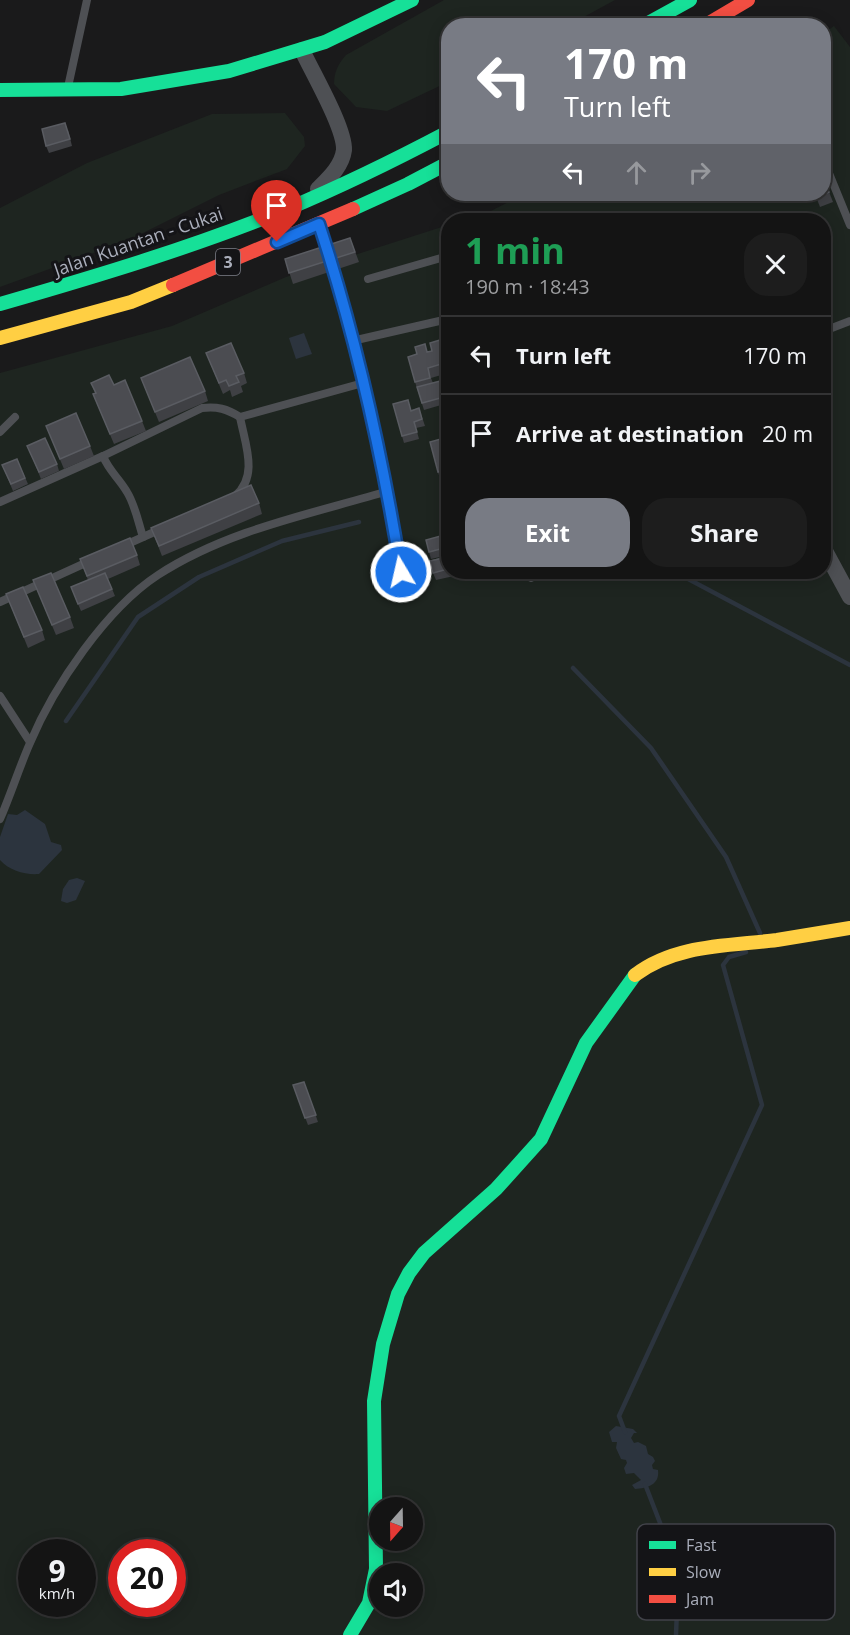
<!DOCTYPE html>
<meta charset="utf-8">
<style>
body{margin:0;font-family:"Open Sans",sans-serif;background:#1d1d1d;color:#f1f3f6;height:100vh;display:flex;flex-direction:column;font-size:22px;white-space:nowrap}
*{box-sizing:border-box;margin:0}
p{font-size:20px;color:#9d9ea0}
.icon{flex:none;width:33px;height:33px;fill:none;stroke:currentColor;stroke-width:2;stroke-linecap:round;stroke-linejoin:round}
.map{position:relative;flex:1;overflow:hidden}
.side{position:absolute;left:441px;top:213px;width:390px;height:366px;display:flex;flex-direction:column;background:#141414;border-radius:24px;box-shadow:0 3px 15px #0003,0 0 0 2px #333334}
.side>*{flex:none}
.guide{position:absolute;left:441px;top:18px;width:390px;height:183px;border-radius:24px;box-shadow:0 3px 15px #0003,0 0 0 2px #333334;background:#787b84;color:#fff;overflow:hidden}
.needle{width:39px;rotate:200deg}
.controls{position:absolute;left:369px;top:1497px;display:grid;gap:12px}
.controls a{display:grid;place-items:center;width:54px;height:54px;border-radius:50%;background:#141414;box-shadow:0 3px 15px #0003,0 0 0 2px #333334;font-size:30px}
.speed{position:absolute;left:18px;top:1539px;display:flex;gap:12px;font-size:30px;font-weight:700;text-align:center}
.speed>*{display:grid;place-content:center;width:78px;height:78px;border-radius:50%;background:#141414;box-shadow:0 3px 15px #0003,0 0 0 2px #333334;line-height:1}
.speed small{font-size:15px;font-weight:400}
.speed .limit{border:9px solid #d22;background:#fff;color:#111}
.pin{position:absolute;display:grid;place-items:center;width:51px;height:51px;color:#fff;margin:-62px -26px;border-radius:50% 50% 50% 0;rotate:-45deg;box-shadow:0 0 6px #0007}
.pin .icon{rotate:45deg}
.me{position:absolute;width:66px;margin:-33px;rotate:351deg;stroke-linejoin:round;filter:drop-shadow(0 0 4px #0008)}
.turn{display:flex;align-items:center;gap:21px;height:126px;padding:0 24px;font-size:27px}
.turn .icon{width:78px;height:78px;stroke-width:2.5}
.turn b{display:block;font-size:42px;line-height:51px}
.lanes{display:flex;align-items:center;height:57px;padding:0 24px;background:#0003;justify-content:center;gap:30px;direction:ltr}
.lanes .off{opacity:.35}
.round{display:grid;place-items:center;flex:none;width:63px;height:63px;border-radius:24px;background:#1d1d1d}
.headline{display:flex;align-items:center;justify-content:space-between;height:102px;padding:0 24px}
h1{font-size:36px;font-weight:700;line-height:45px;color:#1e9e55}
.cta{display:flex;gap:12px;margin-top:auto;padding:12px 24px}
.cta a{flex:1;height:69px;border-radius:24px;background:#787b84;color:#fff;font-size:24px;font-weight:700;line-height:69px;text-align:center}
.cta a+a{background:#1d1d1d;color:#f1f3f6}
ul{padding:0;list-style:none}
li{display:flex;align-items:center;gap:18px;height:78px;padding:0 24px;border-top:2px solid #333334}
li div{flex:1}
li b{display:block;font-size:22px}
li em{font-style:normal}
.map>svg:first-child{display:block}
</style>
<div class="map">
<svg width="850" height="1635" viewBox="0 0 850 1635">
<rect width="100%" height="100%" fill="#1a1a1b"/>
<g fill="#1e2520" fill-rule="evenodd">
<path d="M444,0H615L569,25L448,26V82L387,111L356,107L334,84C334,72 338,64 346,55Z"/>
<path d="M834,26L850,47V1635H0V373L172,326L286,277L448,225V572H824V220H463L487,213L524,194H824V33ZM380,1508H412V1540H380ZM32,1552H82V1604H32ZM122,1552H172V1604H122ZM380,1574H412V1606H380Z"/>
<path d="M285,113L304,137L305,146L287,169L219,195L129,240L0,287V208L87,163L212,114Z"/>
</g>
<g fill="#2c343e">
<path d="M304,333L312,354L296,359L289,338Z"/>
<path d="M25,810L45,824L51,842L61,845L62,850L39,874C25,875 10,871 0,860V837L8,814L17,815Z"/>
<path d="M77,878L85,881L76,900L67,903L61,901L63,889L69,880Z"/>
<path d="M616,1426L633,1429L637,1433H634L631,1438L634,1443L638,1442L646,1446L648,1454L653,1457L655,1461L652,1465L653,1469L658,1470C660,1485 647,1488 635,1489L632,1485L641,1480L634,1473L626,1474L624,1468L627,1463L626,1460L621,1459L616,1448L617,1442H612L609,1432Z"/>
</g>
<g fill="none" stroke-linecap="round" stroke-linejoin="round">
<g stroke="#2c343e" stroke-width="4.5">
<path d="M675,572L850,665"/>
<path d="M573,668L651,748L726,857L760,933"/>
<path d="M66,721L138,617L199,577L282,541L359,522"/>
<path d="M625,1432L619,1416L762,1105L723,965L729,957L746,952"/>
<path d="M645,1484L662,1528L678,1583L676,1635"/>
</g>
<g stroke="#4e5054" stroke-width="8">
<path d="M68,87L87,0"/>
<path d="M824,161L850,225"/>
<path d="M320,228L332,264L363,383L388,491L404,587"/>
<path d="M368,279L448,256"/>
<path d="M824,331L850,321"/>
<path d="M352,341L448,319"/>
<path d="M0,432L15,417"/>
<path d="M103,456C109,471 119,478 127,492C135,505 138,521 143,537"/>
<path d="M235,496C259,476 245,444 240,417"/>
<path d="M0,502L103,456L202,408C217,406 227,409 240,417L363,383"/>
<path d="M123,546L161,529"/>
<path d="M401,572L448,560"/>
<path d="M529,572L531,578"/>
<path d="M0,602L92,560"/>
<path d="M0,696L30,742"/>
<path d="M0,819C11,794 19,768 30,743C54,686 106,609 158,575C227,530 311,514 388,491"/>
</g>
<g stroke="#4e5054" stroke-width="16">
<path d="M302,50C312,72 345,128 344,150C342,166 329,178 318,189"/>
<path d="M824,549L850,597"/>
</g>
<g stroke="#16e098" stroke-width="14">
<path d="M643,26L690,0"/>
<path d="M0,90L121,89L229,71L325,42L412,0"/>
<path d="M353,209L408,184L448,163"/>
<path d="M0,304C97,276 194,247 287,209C342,186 395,160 448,132"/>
<path d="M350,1635L369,1603L376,1569L374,1401L383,1344L398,1294L409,1273L424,1253L496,1189L541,1139L586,1043L635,975"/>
</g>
<g stroke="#ffcf43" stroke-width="14">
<path d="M0,338L131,302L173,285"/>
<path d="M635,975C675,944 730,946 777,940C801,936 826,932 850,928"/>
</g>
<g stroke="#f24e42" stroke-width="14">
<path d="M704,26L748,0"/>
<path d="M173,285L353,209"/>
</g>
</g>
<g fill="#3f4044">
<path d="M68,130L72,146L49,153L46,146Z"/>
<path d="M824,179L833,202L820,207L815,194Z"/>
<path d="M350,238L359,262L293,284L285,259Z"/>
<path d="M448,346V373L431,378L433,383L448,379V403L424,410L415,382L428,352Z"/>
<path d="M206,353L244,373L247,383L241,386L243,392L232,397L230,390L223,394Z"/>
<path d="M141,378L205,391L208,401L159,422Z"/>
<path d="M91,383L114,385L142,421L146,431L114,444L97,404L93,394L95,393Z"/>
<path d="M419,408L425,426L416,428L419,439L404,443L402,436L411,410Z"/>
<path d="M46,426L90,446L94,456L64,469Z"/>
<path d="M448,437V504L438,472Z"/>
<path d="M30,452L57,464L59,471L41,479Z"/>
<path d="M17,459L28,484L13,491L5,472Z"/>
<path d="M259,503L262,514L162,556L151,528Z"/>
<path d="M448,534V555L431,559L429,552Z"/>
<path d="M137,555L140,565L108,579L115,596L81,611L71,587L88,580L80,559Z"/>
<path d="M448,557V572H472L436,580L433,573Z"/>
<path d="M479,572H491L480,574Z"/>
<path d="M536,572H552V574L537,576Z"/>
<path d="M33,580L70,617L74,628L56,635Z"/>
<path d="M6,594L42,630L45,640L28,648Z"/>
<path d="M304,1082L318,1122L308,1125L293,1085Z"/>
</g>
<g fill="#4b4c51" stroke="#5a5c62" stroke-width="1.5">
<path d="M65,123L70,139L46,146L42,129Z"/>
<path d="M824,179L829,192L816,197L815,194H824Z"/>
<path d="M350,238L355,252L289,273L285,259Z"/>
<path d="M440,340L443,348L448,346V362L428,368L430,378L415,382L408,357L417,354L415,347L425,344L427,352L432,351L430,343Z"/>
<path d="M231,343L244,373L236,376L239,382L229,386L226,380L219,383L206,353Z"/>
<path d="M190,357L205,391L155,412L141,378Z"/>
<path d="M109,375L114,385L125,380L142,421L110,434L93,394L96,393L91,383Z"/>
<path d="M448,379V396L422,403L417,387Z"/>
<path d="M408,400L411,411L419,408L422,419L414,422L417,432L402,436L393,404Z"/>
<path d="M76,413L90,446L60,459L46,426Z"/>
<path d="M448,437V469L438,472L430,442Z"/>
<path d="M45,438L57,464L39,472L27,446Z"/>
<path d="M17,459L25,478L11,484L2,465Z"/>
<path d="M448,476V498L447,499L441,478Z"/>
<path d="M251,485L259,503L159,546L151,528Z"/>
<path d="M448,534V547L429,552L426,540Z"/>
<path d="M130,538L137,555L87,576L80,559Z"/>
<path d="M448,557V569L433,573L430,561Z"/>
<path d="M51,573L70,617L52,625L33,580Z"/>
<path d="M105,573L112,589L78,604L71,587Z"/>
<path d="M23,587L42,630L24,637L6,594Z"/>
<path d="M304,1082L316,1115L305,1118L293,1085Z"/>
</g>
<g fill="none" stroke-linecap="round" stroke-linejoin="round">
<defs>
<path id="route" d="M277,242L319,224C356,337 382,454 401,572"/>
</defs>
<use href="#route" stroke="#114b97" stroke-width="15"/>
<use href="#route" stroke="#1a73e8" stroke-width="10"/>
</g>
<g text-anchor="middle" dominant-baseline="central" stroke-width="6" stroke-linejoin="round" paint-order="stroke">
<rect fill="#141417" stroke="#7e808a" stroke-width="1.5" x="216" y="249" width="24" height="26" rx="4.5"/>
<g font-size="16" font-weight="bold" fill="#abafbc">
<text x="228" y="262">3</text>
</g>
<g font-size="18" fill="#abafbc" stroke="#141417">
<text transform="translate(138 241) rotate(-19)">Jalan Kuantan - Cukai</text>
</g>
</g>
<rect x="637" y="1524" width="198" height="96" rx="9" fill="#141417" stroke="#414249" stroke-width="1.5"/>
<rect x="649" y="1541" width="27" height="8" fill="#16e098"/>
<rect x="649" y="1568" width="27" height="8" fill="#ffcf43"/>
<rect x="649" y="1595" width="27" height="8" fill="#f24e42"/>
<g font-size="16" fill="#abafbc">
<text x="686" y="1551">Fast</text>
<text x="686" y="1578">Slow</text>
<text x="686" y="1605">Jam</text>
</g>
</svg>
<div class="controls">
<a><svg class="needle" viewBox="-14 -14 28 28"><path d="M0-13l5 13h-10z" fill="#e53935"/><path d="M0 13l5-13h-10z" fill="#9d9ea0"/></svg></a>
<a><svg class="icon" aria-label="sound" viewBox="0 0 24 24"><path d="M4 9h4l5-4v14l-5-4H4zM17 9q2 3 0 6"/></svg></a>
</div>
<div class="speed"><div>9<small>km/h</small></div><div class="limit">20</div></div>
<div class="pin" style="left:277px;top:242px;background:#d93025"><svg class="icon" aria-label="arrive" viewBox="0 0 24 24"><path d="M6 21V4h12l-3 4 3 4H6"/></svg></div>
<svg class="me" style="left:401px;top:572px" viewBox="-20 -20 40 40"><circle r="17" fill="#1a73e8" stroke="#fff" stroke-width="3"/><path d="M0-11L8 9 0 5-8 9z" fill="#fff"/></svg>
<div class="guide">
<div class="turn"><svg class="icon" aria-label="left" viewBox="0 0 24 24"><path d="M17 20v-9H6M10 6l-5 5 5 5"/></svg><div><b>170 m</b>Turn left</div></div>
<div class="lanes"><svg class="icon" aria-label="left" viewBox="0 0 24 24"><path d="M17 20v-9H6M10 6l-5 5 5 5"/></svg><svg class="icon off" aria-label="ahead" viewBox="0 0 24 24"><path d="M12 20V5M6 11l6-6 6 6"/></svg><svg class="icon off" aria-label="right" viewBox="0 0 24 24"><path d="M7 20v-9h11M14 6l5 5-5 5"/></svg></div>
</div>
<section class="side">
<div class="headline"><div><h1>1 min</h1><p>190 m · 18:43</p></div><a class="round"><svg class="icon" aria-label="close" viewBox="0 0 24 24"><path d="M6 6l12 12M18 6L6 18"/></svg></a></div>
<ul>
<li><svg class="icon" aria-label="left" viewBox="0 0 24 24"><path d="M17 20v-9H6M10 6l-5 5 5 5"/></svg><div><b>Turn left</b></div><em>170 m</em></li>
<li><svg class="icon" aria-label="arrive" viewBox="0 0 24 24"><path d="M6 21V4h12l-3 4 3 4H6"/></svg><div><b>Arrive at destination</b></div><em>20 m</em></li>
</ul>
<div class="cta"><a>Exit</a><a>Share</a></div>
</section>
</div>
